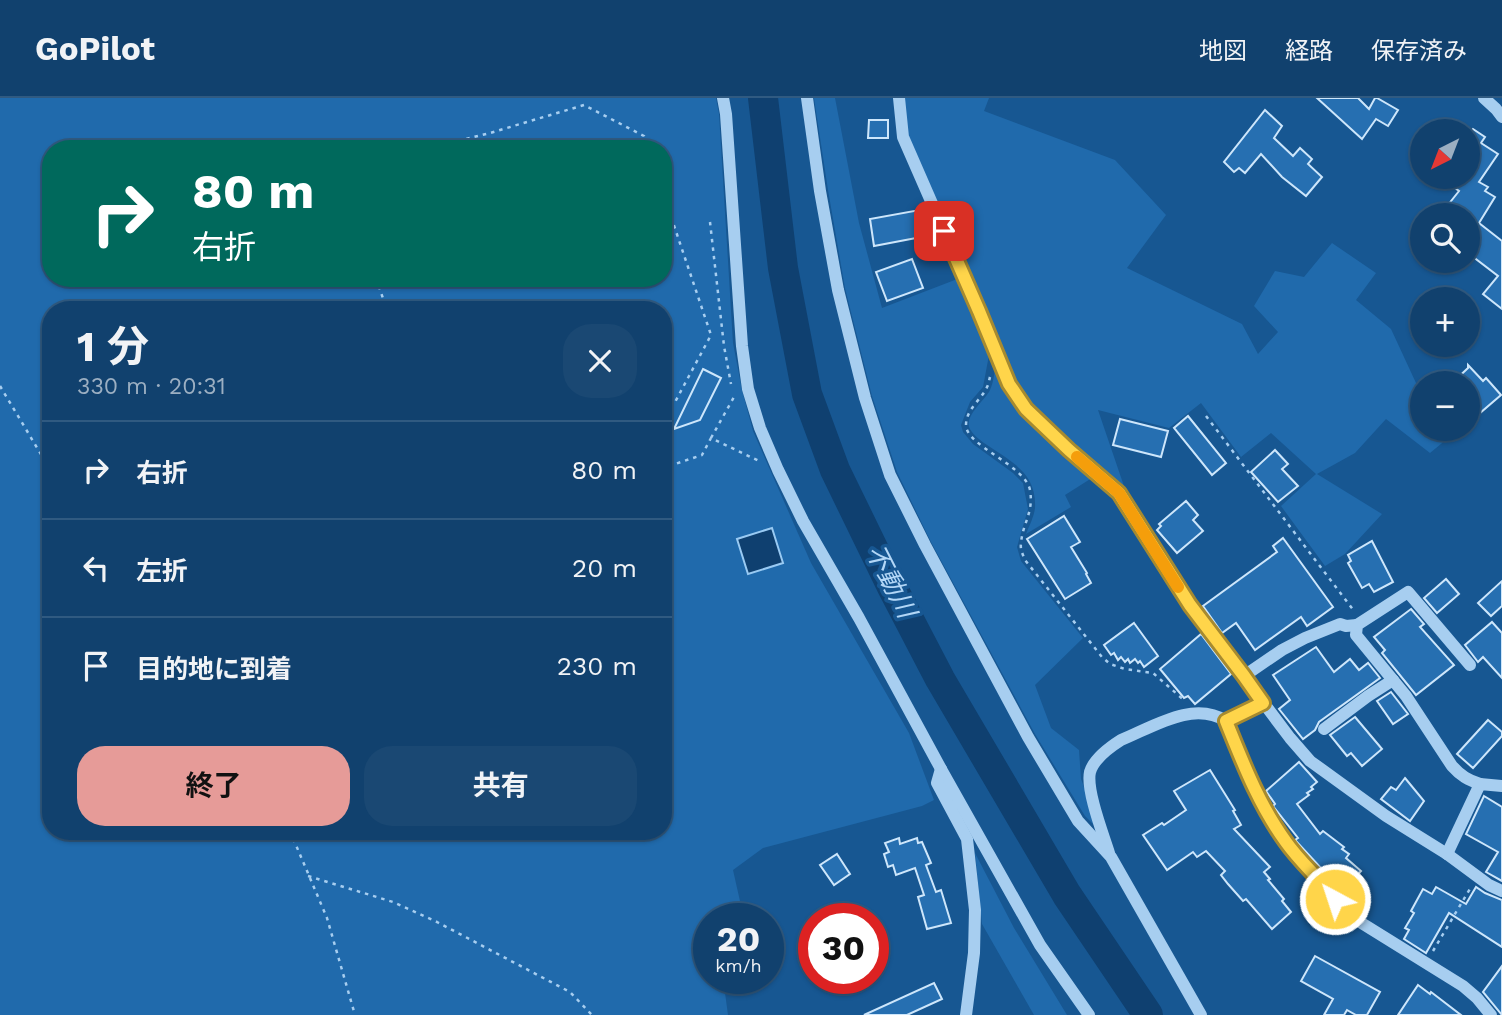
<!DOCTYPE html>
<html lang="ja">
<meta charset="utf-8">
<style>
body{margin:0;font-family:"Work Sans","Noto Sans JP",sans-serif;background:#1a4873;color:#f1f3f6;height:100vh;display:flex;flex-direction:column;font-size:26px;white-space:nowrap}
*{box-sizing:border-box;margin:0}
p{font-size:23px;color:#9cafc2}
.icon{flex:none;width:38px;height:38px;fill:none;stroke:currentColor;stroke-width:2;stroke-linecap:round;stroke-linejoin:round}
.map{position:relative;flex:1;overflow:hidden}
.side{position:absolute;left:42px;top:203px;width:630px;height:539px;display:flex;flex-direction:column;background:#11416e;border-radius:28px;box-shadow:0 2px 5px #0004,0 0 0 2px #305a81}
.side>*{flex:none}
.banner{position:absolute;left:42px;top:42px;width:630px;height:147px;border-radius:28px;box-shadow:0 2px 5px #0004,0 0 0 2px #305a81;background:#00695c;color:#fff;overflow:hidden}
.needle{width:46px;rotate:222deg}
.controls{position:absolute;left:1410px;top:21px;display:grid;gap:14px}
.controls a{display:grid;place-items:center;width:70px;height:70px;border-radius:50%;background:#11416e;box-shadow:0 2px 5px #0004,0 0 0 2px #305a81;font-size:35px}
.speed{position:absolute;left:693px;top:805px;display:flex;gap:14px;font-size:35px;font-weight:700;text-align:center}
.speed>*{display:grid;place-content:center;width:91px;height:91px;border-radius:50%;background:#11416e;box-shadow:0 2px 5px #0004,0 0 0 2px #305a81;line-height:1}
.speed small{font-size:18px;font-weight:400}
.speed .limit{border:10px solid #d22;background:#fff;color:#111}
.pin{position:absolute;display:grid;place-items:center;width:60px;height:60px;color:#fff;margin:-30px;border-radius:14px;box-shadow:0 4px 10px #0006}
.me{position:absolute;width:77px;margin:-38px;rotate:320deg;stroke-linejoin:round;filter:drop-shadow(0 0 5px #0008)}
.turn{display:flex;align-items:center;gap:24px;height:147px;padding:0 35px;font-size:32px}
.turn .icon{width:91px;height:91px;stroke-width:2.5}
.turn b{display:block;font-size:49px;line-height:60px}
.round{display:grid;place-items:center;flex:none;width:74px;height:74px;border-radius:28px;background:#1a4873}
.summary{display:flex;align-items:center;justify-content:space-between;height:119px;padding:0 35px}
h1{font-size:42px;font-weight:700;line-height:52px}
.primary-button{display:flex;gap:14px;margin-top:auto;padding:14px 35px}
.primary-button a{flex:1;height:80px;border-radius:28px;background:#e69b98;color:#111;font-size:28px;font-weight:700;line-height:80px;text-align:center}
.primary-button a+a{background:#1a4873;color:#f1f3f6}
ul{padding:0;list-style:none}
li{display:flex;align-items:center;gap:21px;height:98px;padding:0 35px;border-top:2px solid #305a81}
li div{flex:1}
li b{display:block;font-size:26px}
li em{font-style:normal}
header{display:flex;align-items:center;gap:42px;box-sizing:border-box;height:98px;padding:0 35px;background:#11416e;border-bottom:2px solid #305a81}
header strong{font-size:33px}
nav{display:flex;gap:38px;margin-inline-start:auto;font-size:24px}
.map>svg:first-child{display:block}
</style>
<header>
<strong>GoPilot</strong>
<nav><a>地図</a><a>経路</a><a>保存済み</a></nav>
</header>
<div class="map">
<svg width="1502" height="917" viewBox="0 0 1502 917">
<rect width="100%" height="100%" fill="#175792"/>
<g fill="#206aac" fill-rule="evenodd">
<path d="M0,0H716L719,16L733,245L742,292L753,333L811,465L909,635L934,702L922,708L763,750L733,772L744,821H709V880H723L728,917H0ZM51,51H663V180H51ZM51,212H663V733H51Z"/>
<path d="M814,0H835L859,125L882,210L960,180L985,243L989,257L983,289L970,304L961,327L963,334L973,346L1013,375L1023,385L1028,411L1017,449L1021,463L1083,540L1035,587L1051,630L1079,652L1081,681L1101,734L1085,718L1035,636L931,444L897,374L872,298L845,190L828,92Z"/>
<path d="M904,0H989L984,13L1115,62L1166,117L1127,170L1242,226L1258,256L1278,234L1254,208L1275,173L1304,179L1332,145L1376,175L1356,202L1391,231L1416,285L1423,290V331H1459L1430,355L1386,321L1355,355L1317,376L1382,416L1345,456L1325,468L1281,408L1316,376L1271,335L1241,359L1201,305L1169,330L1098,312L1126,394L1073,349L1029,308L1014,284L908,37Z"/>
<path d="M997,265L1005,288L1095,378L1065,397L1071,409L1026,436C1029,428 1034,419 1035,410C1037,374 1010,363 984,345C980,342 971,335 969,329C966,316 986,301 990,292C994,284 994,273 997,265Z"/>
<path d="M975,755L1014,830L1067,917H1034L982,826Z"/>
</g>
<path fill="#0f4070" stroke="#99caf3" stroke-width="2" d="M772,430L783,465L748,476L737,441Z"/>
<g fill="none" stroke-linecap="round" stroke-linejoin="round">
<path stroke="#0f4070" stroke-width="30" d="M763,0L783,170L807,296L835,372L891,487L940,581L1067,797L1148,917"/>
</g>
<g fill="#266fb1" stroke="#cde6fb" stroke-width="2">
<path d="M1317,0H1358L1369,11L1375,0H1377L1398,12L1388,28L1376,21L1362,41Z"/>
<path d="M1265,12L1282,28L1274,40L1293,58L1300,50L1312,61L1308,66L1322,79L1306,98L1282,79L1261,56L1245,75L1239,70L1234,74L1224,64Z"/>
<path d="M869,22H888V40H868Z"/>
<path d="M1473,31L1485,39L1481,45L1498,56L1479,84L1488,89L1485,93L1495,99L1479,125L1502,143V211L1483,196L1498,178L1468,155V117H1440L1459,93L1455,90L1462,79H1468V69L1471,65L1468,63V36Z"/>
<path d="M925,111L929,120L932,137L874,148L870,121Z"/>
<path d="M912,161L923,190L887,203L876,174Z"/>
<path d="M1468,267L1483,283L1486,280L1501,297L1480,315L1468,301V285H1452L1468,270Z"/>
<path d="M703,271L721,280L700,322L674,331Z"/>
<path d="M1188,318L1226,365L1212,377L1174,330Z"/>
<path d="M1120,321L1168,333L1161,359L1113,347Z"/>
<path d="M1275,352L1288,366L1282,371L1298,388L1278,404L1251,374Z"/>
<path d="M1186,403L1198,417L1193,422L1203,433L1177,455L1157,432L1161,428L1159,426Z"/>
<path d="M1064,418L1080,444L1071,449L1087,475L1086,476L1091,485L1065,501L1027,441Z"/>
<path d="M1283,440L1333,509L1307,528L1301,519L1255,552L1236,525L1222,535L1203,508L1277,454L1273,448Z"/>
<path d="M1372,443L1393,484L1374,494L1369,486L1362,490L1348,465L1351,463L1348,457Z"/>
<path d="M1446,481L1459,496L1437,515L1424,500Z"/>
<path d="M1502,483V508L1491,518L1478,505Z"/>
<path d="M1411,511L1424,526L1420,529L1454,567L1416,597L1382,555L1385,552L1374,539Z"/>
<path d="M1492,524L1502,535V580L1483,559L1478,564L1465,547Z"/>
<path d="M1134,525L1158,558L1144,569L1140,563L1138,565L1135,561L1130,565L1128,561L1125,564L1121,559L1118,562L1114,555L1111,557L1104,547Z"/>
<path d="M1201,536L1231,576L1195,606L1188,598L1184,600L1160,571Z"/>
<path d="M1316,549L1334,574L1350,561L1359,572L1368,565L1380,580L1319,624L1315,632L1303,641L1279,611L1290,602L1273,577Z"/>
<path d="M1391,594L1408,616L1393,626L1377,603Z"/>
<path d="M1355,619L1382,651L1362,668L1351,655L1347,658L1330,637Z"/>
<path d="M1488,622L1502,634V638L1473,670L1457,656Z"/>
<path d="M1299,664L1317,684L1311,689L1313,691L1307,695L1309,697L1297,706L1320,736L1323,733L1344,749L1342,751L1349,756L1346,760L1361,773L1342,794L1332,782L1335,780L1320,769L1295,742L1298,740L1273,708L1275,706L1266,693Z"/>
<path d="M1210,672L1235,712L1233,713L1241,727L1234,731L1270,769L1264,774L1270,781L1268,782L1284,801L1282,803L1291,814L1272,831L1246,801L1243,803L1228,786L1221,777L1225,773L1206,753L1197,759L1193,754L1167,772L1143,737L1162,725L1164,727L1186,712L1174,693Z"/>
<path d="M1405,680L1424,703L1410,723L1381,701L1391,689L1396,692Z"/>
<path d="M1484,698L1502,709V783L1486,774L1498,754L1466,736Z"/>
<path d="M899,740L900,746L917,740L918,745L922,744L931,765L926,767L936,794L941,792L951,825L927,831L918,799L924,797L915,770L896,777L893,767L888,769L884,756L889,754L885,745Z"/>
<path d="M837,756L850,776L834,787L820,767Z"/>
<path d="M1436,789L1466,806L1476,789L1485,795L1502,802V849L1449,815L1426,855L1404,841L1409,832L1405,830L1414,815L1411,813L1423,791L1432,796Z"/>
<path d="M1315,858L1380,894L1367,917H1356L1347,912L1344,917H1324L1333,901L1301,883Z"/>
<path d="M1502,868V917L1483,894Z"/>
<path d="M934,885L942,901L907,917H864Z"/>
<path d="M1418,887L1430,896L1431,894L1461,917H1398Z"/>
</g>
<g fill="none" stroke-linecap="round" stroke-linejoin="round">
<g stroke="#a7cef0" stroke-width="2.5" stroke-dasharray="3.5 5" stroke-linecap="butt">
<path d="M425,51L490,35L584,7L644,38L649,51"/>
<path d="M663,95L711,237L674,306L663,310"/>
<path d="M710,124L724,248L731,286"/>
<path d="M376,180L387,212"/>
<path d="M990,279C989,282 989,286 987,289C982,301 966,311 966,327C966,348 1025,367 1030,392C1034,415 1022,426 1021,446C1020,451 1023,457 1025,462L1102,559L1110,566L1125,571L1153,575L1185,603"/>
<path d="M0,288L51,373"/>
<path d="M1206,318L1354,513"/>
<path d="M711,340L734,299L733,296"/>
<path d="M663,352L669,368L702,357L711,340L759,363"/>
<path d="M290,733L327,820L355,917"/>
<path d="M308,778L393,804L437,824L570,894L592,917"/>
<path d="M1433,853L1471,789"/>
</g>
<g stroke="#a7cef0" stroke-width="12">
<path d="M723,0L726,16L742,248L748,291L760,330L778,372L803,423L859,520L941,671L1040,847L1089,917"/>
<path d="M807,0L820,93L838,192L865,300L890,377L925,447L1028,639L1078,723L1111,759L1201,917"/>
<path d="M899,0L903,39L979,213L1009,286L1025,311L1069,352L1119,395L1190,507L1290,640L1310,663L1386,718L1447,756L1489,787L1502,793"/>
<path d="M1484,0L1496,11L1502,19"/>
<path d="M1470,567L1408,494L1357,527L1356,537L1406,598L1452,668C1461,678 1468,682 1480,686"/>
<path d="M1244,578L1282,552L1305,540L1340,526L1346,528L1357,527"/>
<path d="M1263,605L1226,623L1250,681L1268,719L1288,747L1324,786L1347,816L1463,888L1477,900L1491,917"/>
<path d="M1324,631L1368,598L1393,582"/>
<path d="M941,671L937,685L967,741L975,812L974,855L966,917"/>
<path d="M1109,755C1103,736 1086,692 1090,674C1094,660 1110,649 1121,642C1153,629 1193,602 1226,623"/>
<path d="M1447,756L1480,686L1502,688"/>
</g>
</g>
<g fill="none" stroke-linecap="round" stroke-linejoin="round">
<defs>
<path id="route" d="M944,133L979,213L1009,286L1026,311L1069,352L1119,395L1190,507L1244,578L1263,605L1226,623C1243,665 1259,707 1286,744C1300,764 1320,781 1335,801"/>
</defs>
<use href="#route" stroke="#a68a30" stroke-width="18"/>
<use href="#route" stroke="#ffd54a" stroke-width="12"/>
<path stroke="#f59e0b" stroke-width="12" d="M1077,359L1119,395L1178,489"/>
</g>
<g text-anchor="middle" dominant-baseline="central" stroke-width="7" stroke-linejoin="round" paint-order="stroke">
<g font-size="26" font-style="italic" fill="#b3d7f7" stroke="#175792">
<text transform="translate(891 483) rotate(63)">不動川</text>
</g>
</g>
</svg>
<div class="controls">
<a><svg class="needle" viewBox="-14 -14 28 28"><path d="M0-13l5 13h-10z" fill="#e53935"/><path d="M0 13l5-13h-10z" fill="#9cafc2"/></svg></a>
<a><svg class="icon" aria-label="search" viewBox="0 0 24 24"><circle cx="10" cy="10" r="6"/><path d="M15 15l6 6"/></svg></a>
<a>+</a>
<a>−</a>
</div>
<div class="speed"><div>20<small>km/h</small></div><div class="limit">30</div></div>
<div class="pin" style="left:944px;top:133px;background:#d93025"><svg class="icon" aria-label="arrive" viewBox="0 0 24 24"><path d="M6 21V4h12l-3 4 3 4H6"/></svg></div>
<svg class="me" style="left:1335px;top:801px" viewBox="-20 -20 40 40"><circle r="17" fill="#ffd54a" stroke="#fff" stroke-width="3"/><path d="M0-11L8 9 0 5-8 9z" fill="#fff"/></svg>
<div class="banner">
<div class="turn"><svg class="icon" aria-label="right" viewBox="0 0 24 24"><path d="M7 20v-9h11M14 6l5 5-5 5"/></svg><div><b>80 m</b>右折</div></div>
</div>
<section class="side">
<div class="summary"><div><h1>1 分</h1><p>330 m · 20:31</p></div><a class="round"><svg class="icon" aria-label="close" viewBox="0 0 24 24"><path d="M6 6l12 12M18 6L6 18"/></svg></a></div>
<ul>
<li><svg class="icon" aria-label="right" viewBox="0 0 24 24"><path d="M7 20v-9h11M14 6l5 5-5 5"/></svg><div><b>右折</b></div><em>80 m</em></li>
<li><svg class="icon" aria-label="left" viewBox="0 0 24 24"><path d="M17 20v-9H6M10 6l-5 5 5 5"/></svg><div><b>左折</b></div><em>20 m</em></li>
<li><svg class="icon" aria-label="arrive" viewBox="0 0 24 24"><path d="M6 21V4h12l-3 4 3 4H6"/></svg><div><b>目的地に到着</b></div><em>230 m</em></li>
</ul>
<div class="primary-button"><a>終了</a><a>共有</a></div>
</section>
</div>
